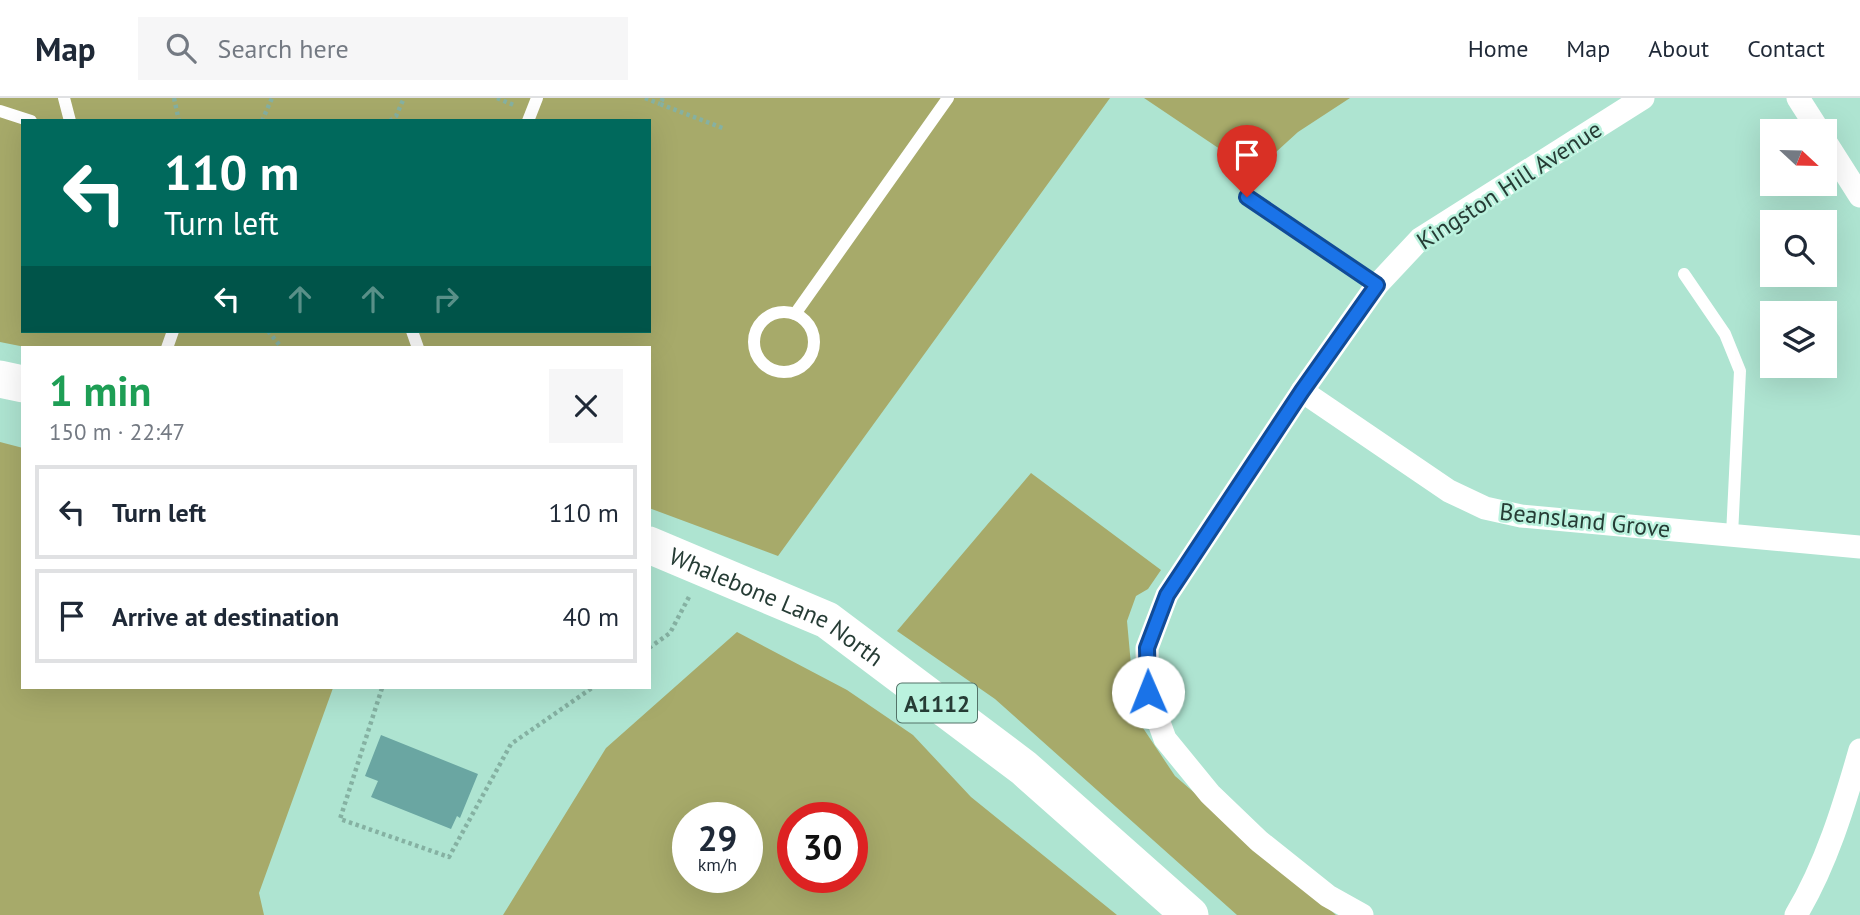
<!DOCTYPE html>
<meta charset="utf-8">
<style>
body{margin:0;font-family:"PT Sans",sans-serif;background:#f6f6f7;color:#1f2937;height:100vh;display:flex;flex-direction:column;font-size:26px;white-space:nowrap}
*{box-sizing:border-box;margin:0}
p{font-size:23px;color:#747a83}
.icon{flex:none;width:38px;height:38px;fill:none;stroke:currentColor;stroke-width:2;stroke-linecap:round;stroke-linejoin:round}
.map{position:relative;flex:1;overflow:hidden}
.panel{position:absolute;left:21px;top:248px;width:630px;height:343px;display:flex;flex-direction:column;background:#fff;border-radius:0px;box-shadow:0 7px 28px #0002}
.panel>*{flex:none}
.hud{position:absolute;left:21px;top:21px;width:630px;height:214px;border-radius:0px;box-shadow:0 7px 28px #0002;background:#00695c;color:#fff;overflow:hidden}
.needle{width:46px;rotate:112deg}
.fabs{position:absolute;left:1760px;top:21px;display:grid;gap:14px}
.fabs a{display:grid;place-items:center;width:77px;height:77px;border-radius:0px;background:#fff;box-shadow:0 7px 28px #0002;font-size:35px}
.speed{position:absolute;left:672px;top:704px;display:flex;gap:14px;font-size:35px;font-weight:700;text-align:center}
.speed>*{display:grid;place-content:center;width:91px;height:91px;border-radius:50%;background:#fff;box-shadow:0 7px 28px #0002;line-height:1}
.speed small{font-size:18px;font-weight:400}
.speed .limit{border:10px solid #d22;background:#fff;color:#111}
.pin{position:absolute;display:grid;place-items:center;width:60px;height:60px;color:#fff;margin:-72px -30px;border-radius:50% 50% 50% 0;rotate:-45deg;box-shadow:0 0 7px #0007}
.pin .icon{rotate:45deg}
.me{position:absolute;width:77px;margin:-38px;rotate:359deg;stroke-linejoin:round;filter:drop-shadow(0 0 5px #0008)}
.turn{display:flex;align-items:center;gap:24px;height:147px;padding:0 28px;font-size:32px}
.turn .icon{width:91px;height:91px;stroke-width:2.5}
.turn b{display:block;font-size:49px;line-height:60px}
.lanes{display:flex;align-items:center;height:66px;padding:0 28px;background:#0003;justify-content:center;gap:35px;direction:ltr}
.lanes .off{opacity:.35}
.round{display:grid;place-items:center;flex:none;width:74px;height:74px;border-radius:0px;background:#f6f6f7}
.overview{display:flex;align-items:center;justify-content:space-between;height:119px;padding:0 28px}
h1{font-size:42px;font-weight:600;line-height:52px;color:#1e9e55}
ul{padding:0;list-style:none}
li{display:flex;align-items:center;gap:21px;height:94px;margin:0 14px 10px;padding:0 14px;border:4px solid #e0e1e3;border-radius:0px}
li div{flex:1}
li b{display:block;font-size:26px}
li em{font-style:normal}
header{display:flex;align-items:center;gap:42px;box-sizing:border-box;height:98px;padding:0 35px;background:#fff;border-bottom:2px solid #e0e1e3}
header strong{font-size:33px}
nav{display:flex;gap:38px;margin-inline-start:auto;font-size:24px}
.search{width:490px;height:63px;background:#f6f6f7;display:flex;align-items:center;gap:18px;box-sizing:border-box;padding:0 24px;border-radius:0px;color:#747a83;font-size:26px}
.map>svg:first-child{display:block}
</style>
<header>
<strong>Map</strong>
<div class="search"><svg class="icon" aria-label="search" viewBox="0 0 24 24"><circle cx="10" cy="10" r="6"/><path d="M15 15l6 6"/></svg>Search here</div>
<nav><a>Home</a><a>Map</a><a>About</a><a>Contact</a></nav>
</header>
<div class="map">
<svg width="1860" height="817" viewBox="0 0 1860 817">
<rect width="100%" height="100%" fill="#aee4d1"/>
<g fill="#a7aa6a" fill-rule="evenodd">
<path d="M0,0H1110L778,458L649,410V250H30L0,244ZM23,23H649V233H23Z"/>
<path d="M1144,0H1350L1298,34L1254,74Z"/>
<path d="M0,344L23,350V590H333L259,795L264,817H0Z"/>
<path d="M1031,375L1161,472L1148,491L1136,498L1127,523L1133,589L1141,627L1175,678L1336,817H1237L995,601L897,533Z"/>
<path d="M737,534L847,592L913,637L971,699L1117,817H503L606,650ZM747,719V779H688V719ZM852,719V779H793V719Z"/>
</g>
<path fill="#6aa6a2" d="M381,637L478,676L460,720L457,718L451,731L371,699L378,683L365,678Z"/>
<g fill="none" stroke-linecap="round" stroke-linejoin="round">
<g stroke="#85b1a2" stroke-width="4.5" stroke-dasharray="3.5 3.5" stroke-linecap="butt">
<path d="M174,0L179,23"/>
<path d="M497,0L516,8"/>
<path d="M645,0L660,6"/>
<path d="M663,0L660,6L725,31"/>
<path d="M262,23L272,0"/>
<path d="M390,23L396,18L404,0"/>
<path d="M268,233L282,250"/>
<path d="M649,550L670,535L690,497"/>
<path d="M382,590L340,721L449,759L511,646L592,590"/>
</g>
<g stroke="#fff" stroke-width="12">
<path d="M64,0L70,23"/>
<path d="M0,13L31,23"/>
<path d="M528,23L537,0"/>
<path d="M1247,99L1377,187"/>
<path d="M1684,176L1725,236L1740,273L1732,437"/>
<circle cx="784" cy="244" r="30"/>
<path d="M795,216L948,0"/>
<path d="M412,233L418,250"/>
<path d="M167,250L173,233"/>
</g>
<g stroke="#fff" stroke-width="23">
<path d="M1798,0L1819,33"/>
<path d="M1825,43L1860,98"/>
<path d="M1302,293L1449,393L1485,410L1521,418L1860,449"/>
<path d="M1362,817L1328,798L1259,743L1210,696L1165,641L1148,594L1147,550L1167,497L1302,293L1377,187L1420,141L1643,0"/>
<path d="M1796,817C1826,767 1844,708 1860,652"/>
</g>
<g stroke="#fff" stroke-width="37">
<path d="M0,281L23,286"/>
<path id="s1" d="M649,447L827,522L1024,670L1190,817"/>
</g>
</g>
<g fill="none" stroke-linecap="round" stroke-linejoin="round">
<defs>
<path id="route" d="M1148,594L1147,550L1167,497L1302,293L1377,187L1247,99"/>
</defs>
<use href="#route" stroke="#114b97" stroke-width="18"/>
<use href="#route" stroke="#1a73e8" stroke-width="12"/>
</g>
<g text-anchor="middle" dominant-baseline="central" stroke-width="5" stroke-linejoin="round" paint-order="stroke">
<rect fill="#bbf2de" stroke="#537368" stroke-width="2" x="897" y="585.5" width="80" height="39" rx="5"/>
<g font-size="23" font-weight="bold" fill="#263c35">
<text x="937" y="605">A1112</text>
</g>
<g font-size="24" fill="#263c35" stroke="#bbf2de">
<text transform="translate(1509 87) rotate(-33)">Kingston Hill Avenue</text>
<text transform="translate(1585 422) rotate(6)">Beansland Grove</text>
<text stroke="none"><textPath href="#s1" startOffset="142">Whalebone Lane North</textPath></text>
</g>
</g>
</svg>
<div class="fabs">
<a><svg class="needle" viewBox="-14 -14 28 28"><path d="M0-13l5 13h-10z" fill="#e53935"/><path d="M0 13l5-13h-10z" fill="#747a83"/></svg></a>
<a><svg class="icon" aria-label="search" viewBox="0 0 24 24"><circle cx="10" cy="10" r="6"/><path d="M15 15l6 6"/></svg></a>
<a><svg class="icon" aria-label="layers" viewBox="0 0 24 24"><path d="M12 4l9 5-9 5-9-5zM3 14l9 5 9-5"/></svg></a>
</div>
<div class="speed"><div>29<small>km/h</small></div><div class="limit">30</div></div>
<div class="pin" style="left:1247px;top:99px;background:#d93025"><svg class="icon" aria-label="arrive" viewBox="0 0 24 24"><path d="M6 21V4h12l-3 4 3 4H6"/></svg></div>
<svg class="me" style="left:1148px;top:594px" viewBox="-20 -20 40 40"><circle r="19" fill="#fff"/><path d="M0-13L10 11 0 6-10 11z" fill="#1a73e8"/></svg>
<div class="hud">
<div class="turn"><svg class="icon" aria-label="left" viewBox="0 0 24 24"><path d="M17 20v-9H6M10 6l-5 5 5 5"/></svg><div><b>110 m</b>Turn left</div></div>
<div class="lanes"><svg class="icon" aria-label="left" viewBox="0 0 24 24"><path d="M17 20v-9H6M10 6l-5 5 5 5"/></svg><svg class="icon off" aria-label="ahead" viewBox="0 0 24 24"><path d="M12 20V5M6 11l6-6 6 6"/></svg><svg class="icon off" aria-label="ahead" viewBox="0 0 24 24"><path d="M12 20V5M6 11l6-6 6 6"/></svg><svg class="icon off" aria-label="right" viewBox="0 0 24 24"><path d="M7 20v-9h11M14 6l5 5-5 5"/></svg></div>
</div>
<section class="panel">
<div class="overview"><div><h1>1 min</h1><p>150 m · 22:47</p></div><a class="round"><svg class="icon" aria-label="close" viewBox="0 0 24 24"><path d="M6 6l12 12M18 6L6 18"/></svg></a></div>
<ul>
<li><svg class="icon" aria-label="left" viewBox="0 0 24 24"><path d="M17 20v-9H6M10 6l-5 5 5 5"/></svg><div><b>Turn left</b></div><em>110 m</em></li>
<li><svg class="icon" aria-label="arrive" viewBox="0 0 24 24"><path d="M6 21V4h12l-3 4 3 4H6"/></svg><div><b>Arrive at destination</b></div><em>40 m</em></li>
</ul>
</section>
</div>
